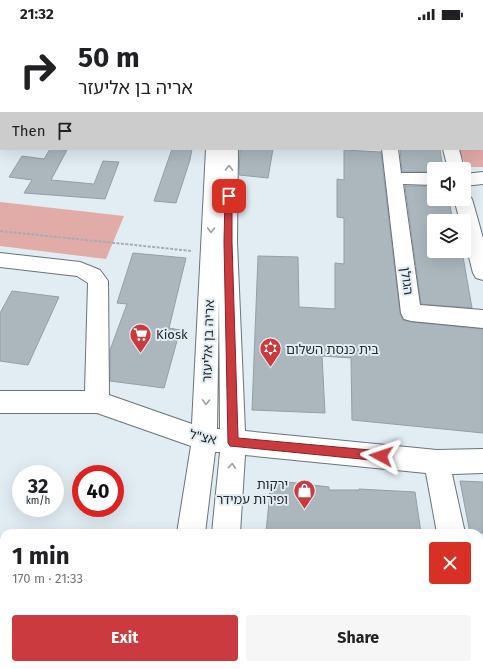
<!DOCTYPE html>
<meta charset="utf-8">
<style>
body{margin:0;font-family:"Fira Sans","Noto Sans Hebrew",sans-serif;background:#f6f6f6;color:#202124;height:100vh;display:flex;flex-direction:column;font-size:15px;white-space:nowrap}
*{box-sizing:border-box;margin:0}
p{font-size:13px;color:#757577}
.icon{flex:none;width:22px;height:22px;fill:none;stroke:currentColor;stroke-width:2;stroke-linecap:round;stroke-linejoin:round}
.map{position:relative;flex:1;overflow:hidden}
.sheet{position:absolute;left:0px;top:501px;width:483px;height:140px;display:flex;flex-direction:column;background:#fff;border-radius:12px 12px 0 0;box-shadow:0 4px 16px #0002}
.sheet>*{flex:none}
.hud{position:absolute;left:0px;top:0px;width:483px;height:122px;box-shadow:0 4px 16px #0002;background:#fff;color:#202124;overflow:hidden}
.controls{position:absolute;left:427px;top:134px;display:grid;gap:8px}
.controls a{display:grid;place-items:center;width:44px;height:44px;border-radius:4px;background:#fff;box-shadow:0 4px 16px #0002;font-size:20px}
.speed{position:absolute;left:12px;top:437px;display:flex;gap:8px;font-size:20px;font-weight:700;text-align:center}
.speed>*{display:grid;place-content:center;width:52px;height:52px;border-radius:50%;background:#fff;box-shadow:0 4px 16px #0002;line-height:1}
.speed small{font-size:10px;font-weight:400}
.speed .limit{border:6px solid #d22;background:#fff;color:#111}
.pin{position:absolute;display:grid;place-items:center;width:34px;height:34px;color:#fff;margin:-17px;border-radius:8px;box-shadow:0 2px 6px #0006}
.me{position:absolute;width:44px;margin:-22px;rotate:275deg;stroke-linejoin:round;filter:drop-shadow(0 0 3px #0008)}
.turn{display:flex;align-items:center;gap:14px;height:84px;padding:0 12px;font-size:18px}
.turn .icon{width:52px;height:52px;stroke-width:2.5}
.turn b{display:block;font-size:28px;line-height:34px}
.then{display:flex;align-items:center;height:38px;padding:0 12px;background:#0003;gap:8px;font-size:15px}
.round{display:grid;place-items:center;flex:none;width:42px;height:42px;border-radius:4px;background:#f6f6f6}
.head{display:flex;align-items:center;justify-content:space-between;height:68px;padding:0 12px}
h1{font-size:24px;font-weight:700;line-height:30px}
.action{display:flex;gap:8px;margin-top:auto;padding:8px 12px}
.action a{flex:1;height:46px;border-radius:4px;background:#ca3a3f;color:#fff;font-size:16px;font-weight:700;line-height:46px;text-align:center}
.action a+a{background:#f6f6f6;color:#202124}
.status{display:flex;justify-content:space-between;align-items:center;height:28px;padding:0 20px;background:#fff;direction:ltr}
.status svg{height:11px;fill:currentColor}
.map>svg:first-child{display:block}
</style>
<div class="status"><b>21:32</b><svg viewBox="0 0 49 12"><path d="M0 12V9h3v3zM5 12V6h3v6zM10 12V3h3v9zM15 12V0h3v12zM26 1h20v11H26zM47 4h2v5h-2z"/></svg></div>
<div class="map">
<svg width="483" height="641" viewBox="0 0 483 641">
<rect width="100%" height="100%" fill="#e1ecf3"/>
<g fill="#e1aba8">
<path d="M483,41V139H466L459,121H482Z"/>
<path d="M0,174L124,188L106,231L0,218Z"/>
</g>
<g fill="#abb6bd" stroke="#949fa5">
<path d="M50,121L67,122L51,152L94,156L103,133L119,134L105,171L24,165L32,152L9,149L22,128L44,131Z"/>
<path d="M172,121H192L190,132L176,175L154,173Z"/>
<path d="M240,121H273L268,150L239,147Z"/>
<path d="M400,121H440L443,141H434V144H402Z"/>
<path d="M344,122L381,124L400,285L403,292L411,294L483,301V405L352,392L351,330L322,328L325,385L252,382L258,228L298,229L299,279L335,281V235L344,236V190L337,189V151L344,152Z"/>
<path d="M405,158H434V171H449L452,189L434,188V223H462L472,280L421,276Z"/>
<path d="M133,225L186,230L169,300L180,302L164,360L110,353V322L127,276L117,275Z"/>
<path d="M12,263L59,269L28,337L0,333V285Z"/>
<path d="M271,452L329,459V462H359V461L415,464L421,505H266Z"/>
<path d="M460,453L483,454V505H470Z"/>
</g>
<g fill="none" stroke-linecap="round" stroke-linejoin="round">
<defs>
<g id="minor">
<rect x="135" y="0" width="13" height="1"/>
<rect x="213" y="0" width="12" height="1"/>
<rect x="302" y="0" width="16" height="1"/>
<rect x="0" y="107" width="1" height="10"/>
<path d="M206,121H238L237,214L245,403L437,422L483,421V445L452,446L465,505H437L426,445L245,427L240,505H212L220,424H215L205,505H177L191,418L97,385H0V363H85L88,255L77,248L0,239V225L80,234L100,242L108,253L109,367L192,396ZM219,270L220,401H217Z"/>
<path d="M382,121H398L401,145H434V157L403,156L420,277L483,282V300L411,293L404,291L401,285Z"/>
<path d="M443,121H459L464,141V142L448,141Z"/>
<path d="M483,144V156L464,158V146Z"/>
<path d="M464,165L469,167L472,171L483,210V252L476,250L473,245L464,209V193H460L454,171H464Z"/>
<path d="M479,622L483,624V641H461V637H479Z"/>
<rect x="155" y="637" width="32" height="4"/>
<path d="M194,637H226L225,641H193Z"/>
</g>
</defs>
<use href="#minor" stroke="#6a747a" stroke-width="2"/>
<path stroke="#a4adb3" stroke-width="1.5" stroke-dasharray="2.5 1.5" stroke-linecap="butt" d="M482,71L483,67"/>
<path stroke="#a4adb3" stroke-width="2" stroke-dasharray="3 1.5" stroke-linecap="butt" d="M0,203L192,223"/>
<use href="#minor" fill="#fff" fill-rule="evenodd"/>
</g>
<defs><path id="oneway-chevron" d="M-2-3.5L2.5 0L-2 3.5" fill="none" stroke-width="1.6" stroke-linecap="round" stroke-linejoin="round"/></defs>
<g stroke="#9ea0a1">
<use href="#oneway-chevron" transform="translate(229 140) rotate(-89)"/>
<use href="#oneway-chevron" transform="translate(211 202) rotate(92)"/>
<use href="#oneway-chevron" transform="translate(206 374) rotate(92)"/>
<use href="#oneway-chevron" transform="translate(232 438) rotate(-87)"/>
</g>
<path fill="#ca3a3f" stroke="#832629" d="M229,165L232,168V214L238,410L381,423L384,425L386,428L384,432L381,433L230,418L228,415L224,214L225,168Z"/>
<defs>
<symbol id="supermarket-pin" viewBox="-11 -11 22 30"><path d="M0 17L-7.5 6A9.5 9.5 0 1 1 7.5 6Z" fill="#ca3a3f" stroke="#e1ecf3"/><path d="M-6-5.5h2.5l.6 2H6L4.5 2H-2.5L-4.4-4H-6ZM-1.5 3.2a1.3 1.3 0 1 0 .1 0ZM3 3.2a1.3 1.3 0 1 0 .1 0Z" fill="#fff"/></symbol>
<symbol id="synagogue-pin" viewBox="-11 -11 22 30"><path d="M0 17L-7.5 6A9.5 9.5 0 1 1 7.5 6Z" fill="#ca3a3f" stroke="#e1ecf3"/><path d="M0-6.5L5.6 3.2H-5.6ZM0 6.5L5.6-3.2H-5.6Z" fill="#fff"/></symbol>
<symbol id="shop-pin" viewBox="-11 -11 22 30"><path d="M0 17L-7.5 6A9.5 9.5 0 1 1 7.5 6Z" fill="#ca3a3f" stroke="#e1ecf3"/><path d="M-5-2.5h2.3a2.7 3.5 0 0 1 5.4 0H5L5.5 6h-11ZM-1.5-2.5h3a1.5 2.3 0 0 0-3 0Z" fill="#fff"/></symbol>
</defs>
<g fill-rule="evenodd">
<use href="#supermarket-pin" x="128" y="294" width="25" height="34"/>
<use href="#synagogue-pin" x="258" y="308" width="25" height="34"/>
<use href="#shop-pin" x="292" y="450" width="25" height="34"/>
</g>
<g text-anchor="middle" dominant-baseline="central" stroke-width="4" stroke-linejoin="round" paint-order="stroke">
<g font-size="13" fill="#272b2e" stroke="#e1ecf3">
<text transform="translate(407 253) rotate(83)">הגולן</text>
<text transform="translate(208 313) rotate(-88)">אריה בן אליעזר</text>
<text transform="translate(203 409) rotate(13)">אצ"ל</text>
</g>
<g font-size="13" fill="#272b2e" stroke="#e1ecf3" text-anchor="start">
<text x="156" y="306">Kiosk</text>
<text x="286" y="321">בית כנסת השלום</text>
<text x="288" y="456" text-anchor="end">ירקות<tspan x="288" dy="15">ופירות עמידר</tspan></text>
</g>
</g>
</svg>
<div class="controls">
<a><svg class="icon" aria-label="sound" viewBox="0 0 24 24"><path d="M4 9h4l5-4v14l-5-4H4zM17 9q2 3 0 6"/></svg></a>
<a><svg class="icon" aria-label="layers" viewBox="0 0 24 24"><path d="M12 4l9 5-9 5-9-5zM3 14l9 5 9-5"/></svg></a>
</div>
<div class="speed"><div>32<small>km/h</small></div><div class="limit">40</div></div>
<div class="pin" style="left:229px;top:168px;background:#d93025"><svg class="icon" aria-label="arrive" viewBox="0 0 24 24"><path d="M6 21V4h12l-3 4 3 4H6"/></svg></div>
<svg class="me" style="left:381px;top:428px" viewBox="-20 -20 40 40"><path d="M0-17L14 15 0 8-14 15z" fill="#ca3a3f" stroke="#fff" stroke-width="4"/></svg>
<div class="hud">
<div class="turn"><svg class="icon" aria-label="right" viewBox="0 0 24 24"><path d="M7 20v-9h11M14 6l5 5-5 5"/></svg><div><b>50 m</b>אריה בן אליעזר</div></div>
<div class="then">Then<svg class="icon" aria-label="arrive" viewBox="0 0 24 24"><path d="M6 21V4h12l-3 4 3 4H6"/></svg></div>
</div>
<section class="sheet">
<div class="head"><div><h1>1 min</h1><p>170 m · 21:33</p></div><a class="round" style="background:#d93025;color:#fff"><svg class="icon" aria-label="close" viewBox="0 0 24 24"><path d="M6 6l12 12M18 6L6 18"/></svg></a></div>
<div class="action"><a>Exit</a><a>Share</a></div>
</section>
</div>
